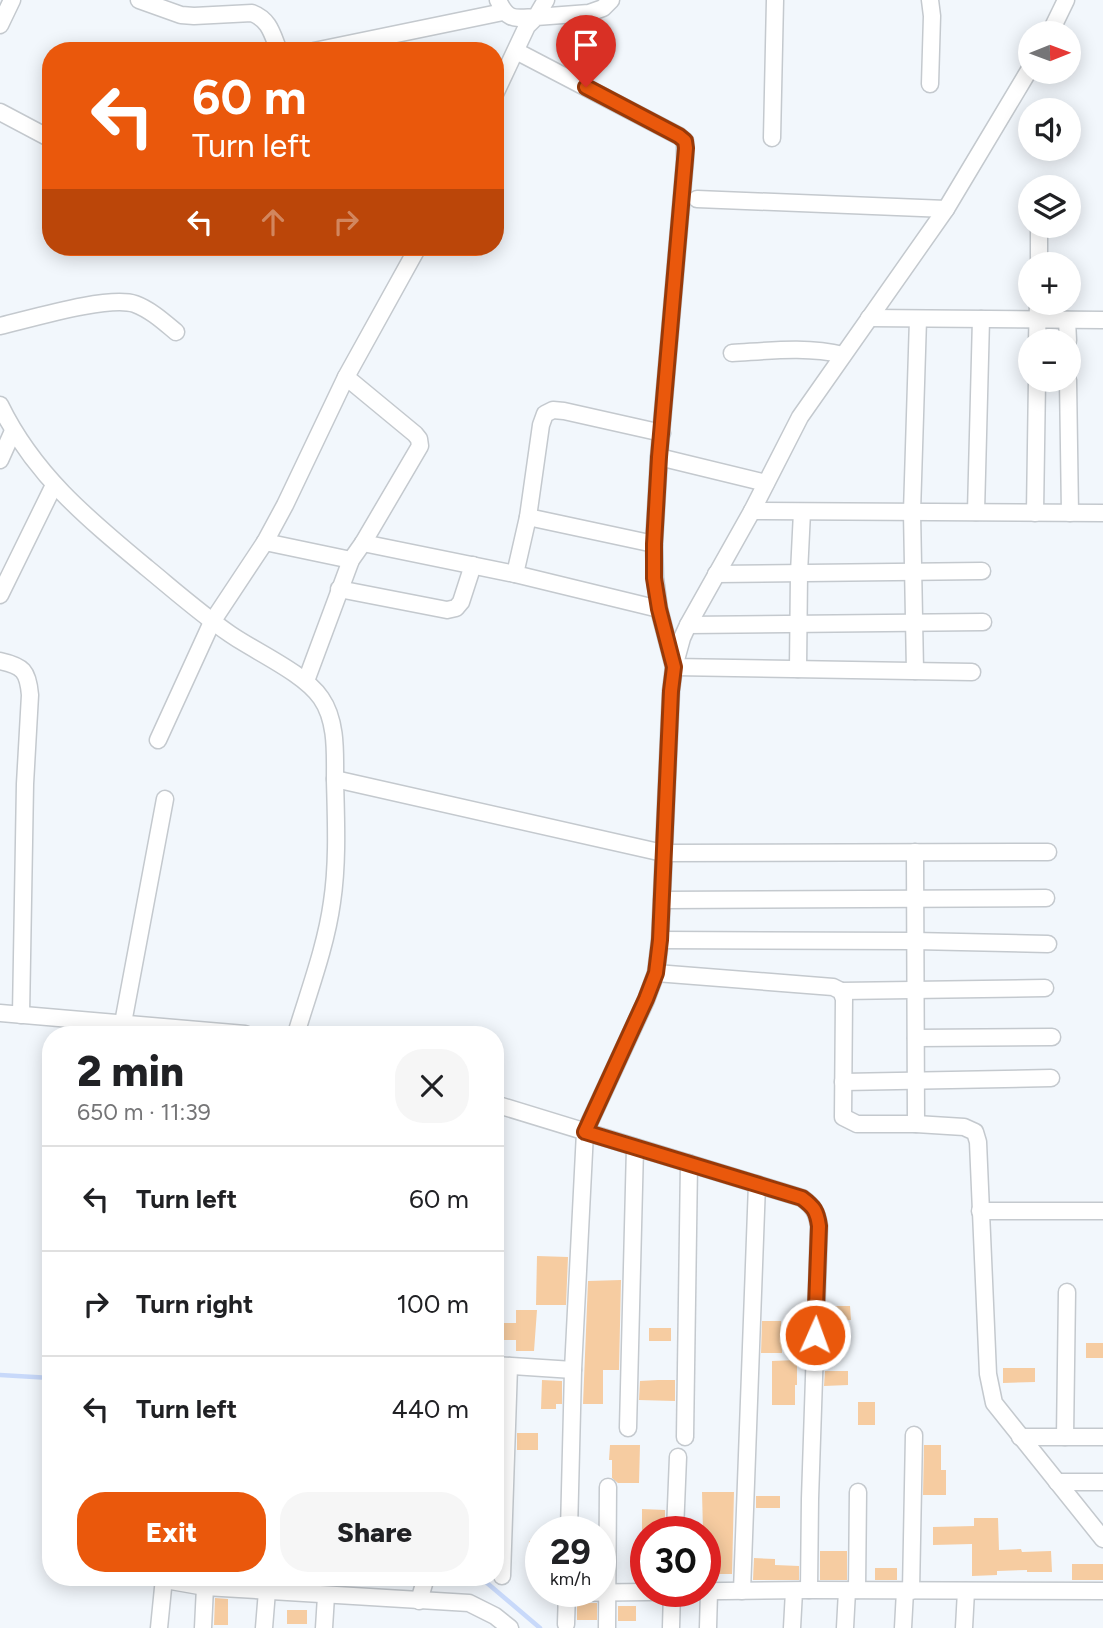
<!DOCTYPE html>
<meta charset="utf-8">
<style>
body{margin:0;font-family:Figtree,sans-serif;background:#f6f6f6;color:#202124;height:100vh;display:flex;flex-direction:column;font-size:26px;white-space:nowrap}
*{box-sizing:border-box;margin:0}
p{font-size:23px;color:#757577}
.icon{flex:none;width:38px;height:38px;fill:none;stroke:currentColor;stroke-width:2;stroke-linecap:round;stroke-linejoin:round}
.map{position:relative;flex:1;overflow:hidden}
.sheet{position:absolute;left:42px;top:1026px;width:462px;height:560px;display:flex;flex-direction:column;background:#fff;border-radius:28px;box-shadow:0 4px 18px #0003}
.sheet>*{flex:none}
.banner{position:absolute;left:42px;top:42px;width:462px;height:214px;border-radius:28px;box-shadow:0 4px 18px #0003;background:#ea580c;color:#fff;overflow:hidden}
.needle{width:46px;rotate:89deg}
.fabs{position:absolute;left:1018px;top:21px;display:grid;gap:14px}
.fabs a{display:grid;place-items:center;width:63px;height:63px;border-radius:50%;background:#fff;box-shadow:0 4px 18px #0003;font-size:35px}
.speed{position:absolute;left:525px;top:1516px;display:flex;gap:14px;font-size:35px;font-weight:700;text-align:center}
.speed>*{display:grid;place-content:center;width:91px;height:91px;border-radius:50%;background:#fff;box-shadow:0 4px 18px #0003;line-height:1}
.speed small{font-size:18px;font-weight:400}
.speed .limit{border:10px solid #d22;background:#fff;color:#111}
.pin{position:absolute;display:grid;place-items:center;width:60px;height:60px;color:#fff;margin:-72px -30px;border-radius:50% 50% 50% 0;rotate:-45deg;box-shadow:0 0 7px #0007}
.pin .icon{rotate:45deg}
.me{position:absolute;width:77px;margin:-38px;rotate:2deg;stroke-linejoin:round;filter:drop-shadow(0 0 5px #0008)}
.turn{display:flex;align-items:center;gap:24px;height:147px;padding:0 35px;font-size:32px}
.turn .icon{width:91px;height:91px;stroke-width:2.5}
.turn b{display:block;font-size:49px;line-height:60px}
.lanes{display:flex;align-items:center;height:66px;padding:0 35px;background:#0003;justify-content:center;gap:35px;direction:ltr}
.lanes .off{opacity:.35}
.round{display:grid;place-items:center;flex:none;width:74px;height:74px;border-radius:28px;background:#f6f6f6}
.headline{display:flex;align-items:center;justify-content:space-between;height:119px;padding:0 35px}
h1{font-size:42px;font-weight:800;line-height:52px}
.primary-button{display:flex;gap:14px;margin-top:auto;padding:14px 35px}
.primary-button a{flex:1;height:80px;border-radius:28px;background:#ea580c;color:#fff;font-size:28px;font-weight:800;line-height:80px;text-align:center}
.primary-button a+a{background:#f6f6f6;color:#202124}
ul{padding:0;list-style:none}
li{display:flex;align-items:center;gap:21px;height:105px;padding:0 35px;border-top:2px solid #e0e0e0}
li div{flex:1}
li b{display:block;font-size:26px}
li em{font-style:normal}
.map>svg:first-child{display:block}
</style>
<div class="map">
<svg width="1103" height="1628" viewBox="0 0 1103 1628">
<rect width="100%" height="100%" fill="#f2f7fc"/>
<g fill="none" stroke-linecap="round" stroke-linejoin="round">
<g stroke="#c8d9fa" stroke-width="4.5">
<path d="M0,1375L51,1378"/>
<path d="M480,1577L540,1628"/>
</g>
</g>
<g fill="#f6cca1">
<path d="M537,1256L568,1257L566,1305H536Z"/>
<path d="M621,1280L619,1370H603V1404H583L588,1281Z"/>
<path d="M827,1306H850L851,1320L826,1321Z"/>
<path d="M516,1310H537L534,1351H516V1340H495V1323H516Z"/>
<path d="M762,1321H781L782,1353H761Z"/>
<rect x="649" y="1328" width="22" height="13"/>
<rect x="1086" y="1343" width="17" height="15"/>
<path d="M797,1360V1385H795V1405H772V1361Z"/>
<path d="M1003,1368H1035V1382L1003,1383Z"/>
<path d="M825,1371H848V1385L824,1386Z"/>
<path d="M542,1380L562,1381V1404H556V1409H541Z"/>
<path d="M658,1380H675V1401L639,1400L640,1381Z"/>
<rect x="858" y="1402" width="17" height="23"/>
<rect x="517" y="1433" width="21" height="17"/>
<path d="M610,1445H640L639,1483H618L612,1478V1460H609Z"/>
<path d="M924,1445H941V1470H946V1495H923Z"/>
<path d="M702,1492H734L732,1574H712V1566H705V1531H703Z"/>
<rect x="756" y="1496" width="24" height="12"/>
<path d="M642,1509L665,1510V1531H642Z"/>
<path d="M974,1518H998L999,1550L1021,1549L1022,1552L1051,1551L1052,1572H1027V1570L997,1571V1575L972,1576V1544L933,1545V1527L974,1526Z"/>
<rect x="529" y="1541" width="12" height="16"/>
<rect x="820" y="1551" width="27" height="29"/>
<path d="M754,1558L775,1559V1565L799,1566V1580H753Z"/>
<rect x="1072" y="1564" width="31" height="16"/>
<rect x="875" y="1568" width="22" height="12"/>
<path d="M215,1598L228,1599V1625H214Z"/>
<rect x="577" y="1603" width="20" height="17"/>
<rect x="618" y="1606" width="18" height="15"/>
<rect x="287" y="1610" width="20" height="14"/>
</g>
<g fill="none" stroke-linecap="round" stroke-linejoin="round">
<defs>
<g id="street">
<path d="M139,0L181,15L194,16L252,13C270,20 272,34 279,51"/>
<path d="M498,0C508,22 515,18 536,17L546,0"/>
<path d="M930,0L932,16L930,84"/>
<path d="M0,25L12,0"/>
<path d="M1050,33L1066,0"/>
<path d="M314,51L503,12"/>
<path d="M516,51L679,136L685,141V160L659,457L654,544L655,578L659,609L674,667L972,672"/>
<path d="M495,94L527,26L536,17L589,13L603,8L611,0"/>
<path d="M0,112L51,139"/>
<path d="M772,138L775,0"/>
<path d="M697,199L946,209"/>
<path d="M1039,264V226"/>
<path d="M869,318L1103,320"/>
<path d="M1067,320L1068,341"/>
<path d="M0,326C30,319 109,295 135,304C151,310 164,322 176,332"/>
<path d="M1037,341L1038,303"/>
<path d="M732,353C768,351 807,346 843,355"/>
<path d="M1068,380L1070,513"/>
<path d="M0,405C34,475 88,519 147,568C175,591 201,614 230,634C256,652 304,673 321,698C337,721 335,753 335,780C336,820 338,862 332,902C326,946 309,991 296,1034"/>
<path d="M659,457L766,483"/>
<path d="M0,460L13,431"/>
<path d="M752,511L1103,513"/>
<path d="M976,512L981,319"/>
<path d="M1035,513L1037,380"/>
<path d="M528,517L654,544"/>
<path d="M265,542L351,560"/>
<path d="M363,543L515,574"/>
<path d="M716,574L982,571"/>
<path d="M339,589L447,610L456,608L461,602L473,565"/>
<path d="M0,595L54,485"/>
<path d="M659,609L515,574L528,517L541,425L545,414L553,410L564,411L662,433"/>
<path d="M688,625L983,622"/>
<path d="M0,661C23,666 28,671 30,695L25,784L21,1015"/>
<path d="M798,669L799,573L802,512"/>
<path d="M915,671L912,512L918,319"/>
<path d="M306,681L351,560L363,543L420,446L419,439L415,434L346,377"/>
<path d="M158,740L212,622L265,542L285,505L346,377L418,247"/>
<path d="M335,779L663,853L1048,852"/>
<path d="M915,852L916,1124"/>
<path d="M662,900L1046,898"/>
<path d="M660,940L915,941L1048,944"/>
<path d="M656,973L833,987L841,991L844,999L843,1117L857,1124H916L964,1127L975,1132L978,1142L988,1374L994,1403L1103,1539"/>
<path d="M841,991L1045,988"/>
<path d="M0,1013L245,1034"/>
<path d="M123,1023L165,799"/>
<path d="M916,1038L1052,1037"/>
<path d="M843,1082L1051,1078"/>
<path d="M495,1104L802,1198C813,1206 817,1212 819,1226L810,1499L809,1590"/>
<path d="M980,1211H1103"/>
<path d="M495,1365L573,1370"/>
<path d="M628,1428L635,1147"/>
<path d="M685,1437L689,1163"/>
<path d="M1020,1437H1103"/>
<path d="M1065,1437L1067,1292"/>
<path d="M1057,1482H1103"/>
<path d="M569,1531L573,1370L585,1132L646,1000L656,973L660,940L671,691L674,667L682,638L688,625L752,511L800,417L946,209L1031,67"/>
<path d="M675,1531L678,1457"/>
<path d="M502,1576L509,1366"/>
<path d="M164,1577L171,1581L205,1587L469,1603L495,1616L510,1628"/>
<path d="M857,1590L858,1492"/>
<path d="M742,1591L757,1184"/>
<path d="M911,1591L914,1435"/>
<path d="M567,1593L809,1590L1103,1591"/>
<path d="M419,1601L426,1577"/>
<path d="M566,1624L567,1591"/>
<path d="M159,1628L164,1578"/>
<path d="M203,1628L205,1587"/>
<path d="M264,1628L267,1591L269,1577"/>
<path d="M324,1628L326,1596"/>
<path d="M607,1628L608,1487"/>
<path d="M671,1628L672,1591"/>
<path d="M708,1628L709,1592"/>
<path d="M792,1628L794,1591"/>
<path d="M845,1628L847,1591"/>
<path d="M903,1628L905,1591"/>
<path d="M964,1628L966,1591"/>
</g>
</defs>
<use href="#street" stroke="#c4c9ce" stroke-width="19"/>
<use href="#street" stroke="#fff" stroke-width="16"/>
</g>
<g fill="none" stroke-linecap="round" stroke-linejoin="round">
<defs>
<path id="route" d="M586,87L679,136L685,141L686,148L659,457L654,544V578L659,609L674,667L671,691L660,940L656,973L646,999L585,1132L802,1198C814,1207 817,1211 819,1226L815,1335"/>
</defs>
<use href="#route" stroke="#983908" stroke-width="18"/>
<use href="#route" stroke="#ea580c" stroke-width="12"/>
</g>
</svg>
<div class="fabs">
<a><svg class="needle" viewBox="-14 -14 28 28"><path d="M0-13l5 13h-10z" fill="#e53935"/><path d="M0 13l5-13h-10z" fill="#757577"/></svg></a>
<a><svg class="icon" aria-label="sound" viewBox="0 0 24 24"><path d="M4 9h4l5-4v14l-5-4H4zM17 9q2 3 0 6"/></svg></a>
<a><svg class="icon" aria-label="layers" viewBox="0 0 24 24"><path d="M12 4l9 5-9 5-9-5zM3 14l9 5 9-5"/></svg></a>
<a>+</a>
<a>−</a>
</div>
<div class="speed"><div>29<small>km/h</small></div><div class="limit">30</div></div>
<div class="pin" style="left:586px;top:87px;background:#d93025"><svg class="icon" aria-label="arrive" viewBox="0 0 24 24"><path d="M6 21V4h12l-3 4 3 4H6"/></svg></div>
<svg class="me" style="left:815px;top:1335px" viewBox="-20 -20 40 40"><circle r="17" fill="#ea580c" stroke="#fff" stroke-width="3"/><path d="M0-11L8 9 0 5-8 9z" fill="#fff"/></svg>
<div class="banner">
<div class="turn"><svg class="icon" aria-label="left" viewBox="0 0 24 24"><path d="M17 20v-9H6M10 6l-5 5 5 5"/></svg><div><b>60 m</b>Turn left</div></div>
<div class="lanes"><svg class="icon" aria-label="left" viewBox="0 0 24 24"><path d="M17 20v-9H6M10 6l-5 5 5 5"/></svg><svg class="icon off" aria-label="ahead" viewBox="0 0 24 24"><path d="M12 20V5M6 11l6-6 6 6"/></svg><svg class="icon off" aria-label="right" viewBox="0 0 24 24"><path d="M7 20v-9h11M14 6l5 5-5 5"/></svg></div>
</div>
<section class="sheet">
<div class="headline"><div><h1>2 min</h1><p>650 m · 11:39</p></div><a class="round"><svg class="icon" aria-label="close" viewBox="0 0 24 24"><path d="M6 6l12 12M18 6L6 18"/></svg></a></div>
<ul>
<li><svg class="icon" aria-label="left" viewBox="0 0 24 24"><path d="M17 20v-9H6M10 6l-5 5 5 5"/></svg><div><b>Turn left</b></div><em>60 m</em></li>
<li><svg class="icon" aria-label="right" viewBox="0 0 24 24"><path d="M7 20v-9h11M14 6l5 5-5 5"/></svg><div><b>Turn right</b></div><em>100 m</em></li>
<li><svg class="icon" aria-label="left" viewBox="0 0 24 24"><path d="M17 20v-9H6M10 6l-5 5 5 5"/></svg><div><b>Turn left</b></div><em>440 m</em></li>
</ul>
<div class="primary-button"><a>Exit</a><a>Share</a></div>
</section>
</div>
